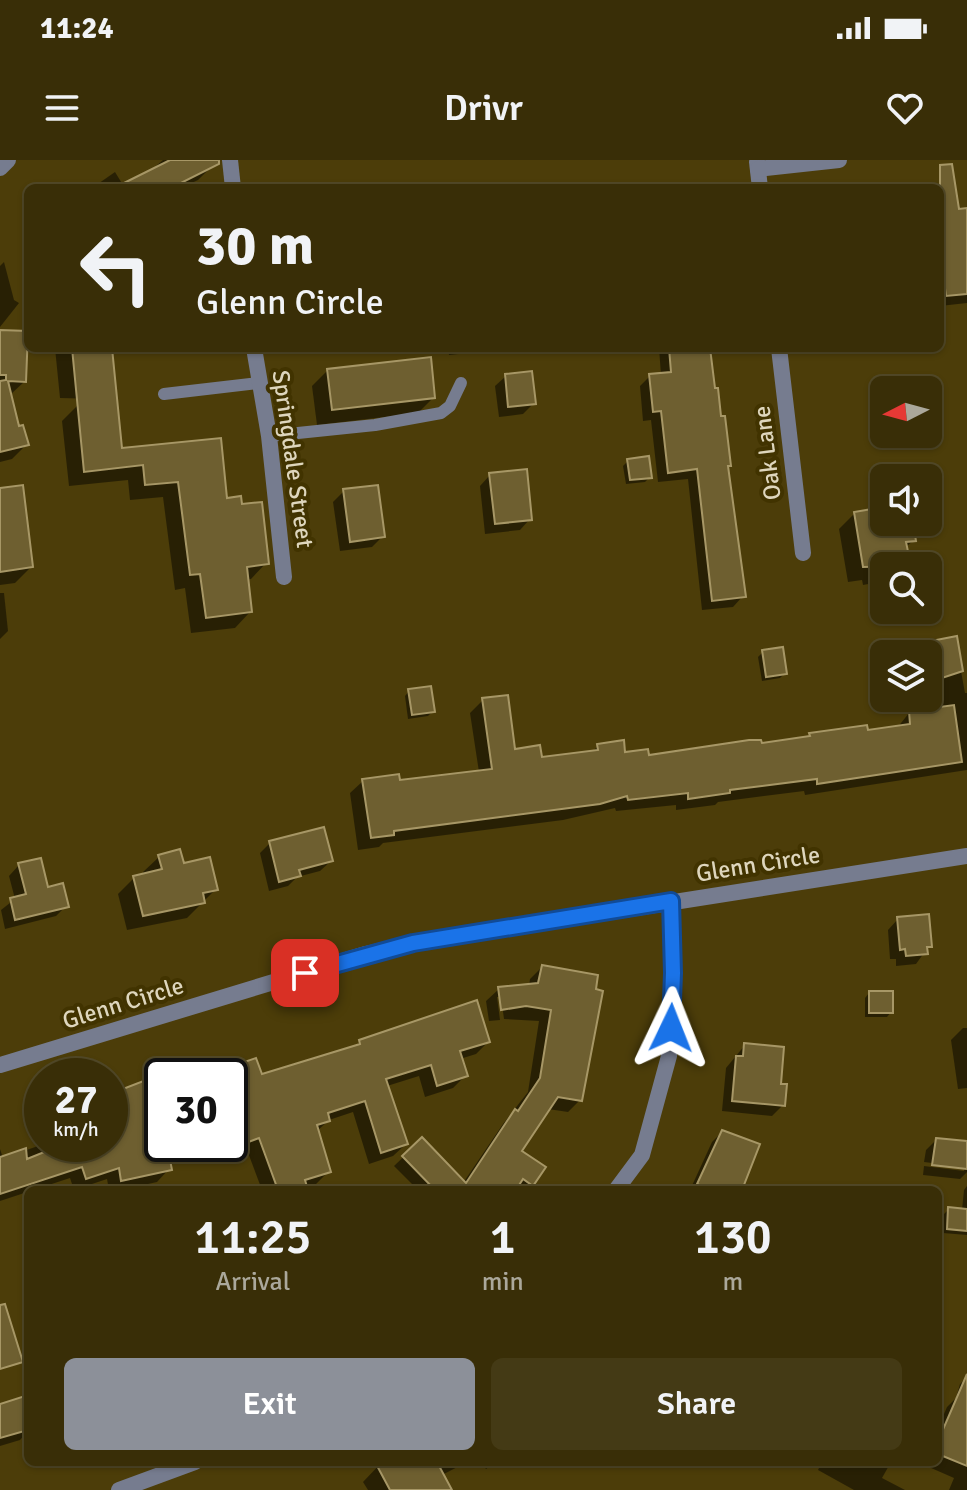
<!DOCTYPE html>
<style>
body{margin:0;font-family:Signika,sans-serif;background:#443a15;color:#f1f3f6;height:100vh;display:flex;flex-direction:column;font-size:30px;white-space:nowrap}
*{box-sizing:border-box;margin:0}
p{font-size:26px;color:#aba89b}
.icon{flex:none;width:44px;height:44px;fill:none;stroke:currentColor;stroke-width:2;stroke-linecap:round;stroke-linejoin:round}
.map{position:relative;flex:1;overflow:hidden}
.sheet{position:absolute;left:24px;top:1026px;width:918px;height:280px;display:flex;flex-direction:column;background:#392e07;border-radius:12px;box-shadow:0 2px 6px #0004,0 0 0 2px #534a28}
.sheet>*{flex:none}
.guide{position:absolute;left:24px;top:24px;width:920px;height:168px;border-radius:12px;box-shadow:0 2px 6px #0004,0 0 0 2px #534a28;background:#392e07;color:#f1f3f6;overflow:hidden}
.needle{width:52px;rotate:264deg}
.controls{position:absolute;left:870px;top:216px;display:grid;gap:16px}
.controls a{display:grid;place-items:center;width:72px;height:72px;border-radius:12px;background:#392e07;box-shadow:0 2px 6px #0004,0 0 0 2px #534a28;font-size:40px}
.speed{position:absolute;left:24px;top:898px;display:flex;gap:16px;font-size:40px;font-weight:700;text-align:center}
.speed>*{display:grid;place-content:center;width:104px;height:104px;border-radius:50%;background:#392e07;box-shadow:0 2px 6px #0004,0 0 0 2px #534a28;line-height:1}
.speed small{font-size:20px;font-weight:400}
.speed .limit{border:4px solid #111;border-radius:12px;background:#fff;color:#111}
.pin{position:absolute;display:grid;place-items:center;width:68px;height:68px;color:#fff;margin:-34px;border-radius:16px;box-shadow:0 4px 12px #0006}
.me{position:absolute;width:88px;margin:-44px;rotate:2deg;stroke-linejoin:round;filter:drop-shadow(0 0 6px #0008)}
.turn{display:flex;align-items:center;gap:28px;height:168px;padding:0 40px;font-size:36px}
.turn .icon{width:104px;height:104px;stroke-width:2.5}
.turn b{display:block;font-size:56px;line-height:68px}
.eta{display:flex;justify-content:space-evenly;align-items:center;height:136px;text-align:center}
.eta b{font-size:48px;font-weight:600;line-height:56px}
.primary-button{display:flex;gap:16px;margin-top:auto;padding:16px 40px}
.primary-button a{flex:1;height:92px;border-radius:12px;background:#8c9099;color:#fff;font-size:32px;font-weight:600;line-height:92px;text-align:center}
.primary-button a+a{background:#443a15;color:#f1f3f6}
.status{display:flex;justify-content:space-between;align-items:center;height:56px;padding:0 40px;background:#392e07;direction:ltr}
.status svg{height:22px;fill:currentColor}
header{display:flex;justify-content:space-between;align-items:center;height:104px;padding:0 40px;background:#392e07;font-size:36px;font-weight:600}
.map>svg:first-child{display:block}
</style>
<div class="status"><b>11:24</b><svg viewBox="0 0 49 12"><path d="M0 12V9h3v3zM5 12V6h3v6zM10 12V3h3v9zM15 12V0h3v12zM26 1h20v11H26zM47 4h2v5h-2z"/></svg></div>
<header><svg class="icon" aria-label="menu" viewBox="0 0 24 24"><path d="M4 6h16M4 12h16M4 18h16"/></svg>Drivr<svg class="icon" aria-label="heart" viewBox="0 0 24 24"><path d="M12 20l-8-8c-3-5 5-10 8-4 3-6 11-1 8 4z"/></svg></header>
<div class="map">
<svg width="967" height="1330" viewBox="0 0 967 1330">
<rect width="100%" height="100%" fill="#4c3d09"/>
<g fill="#0007">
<path d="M163,0H209L212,6L198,20L181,28H92L115,12L123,25L147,14Z"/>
<path d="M940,45L957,51L967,50V143L940,146Z"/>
<path d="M4,102L14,140L19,143L0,167V106Z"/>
<path d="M0,172L25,221L10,235H0Z"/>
<path d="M55,188H136L110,191L98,239L60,238Z"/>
<path d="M448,188H491L487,191L449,195Z"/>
<path d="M659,188H712L709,191L743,436L733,447L702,450L688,319L658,322L651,260L643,261L640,226L650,216L661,215Z"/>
<path d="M328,210L433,238L418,253L317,265L312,226Z"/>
<path d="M506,216L534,243L523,254L499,257L495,226Z"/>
<path d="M78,245L120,290L226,340L266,403L251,419L246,420L250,452L235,468L191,473L185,428L175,430L163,337L130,340L128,320L69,326L62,261Z"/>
<path d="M0,257L26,285L12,299L0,302Z"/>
<path d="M628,301L650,317L645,322L626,324L623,306Z"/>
<path d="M490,315L530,359L520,370L485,374L480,326Z"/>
<path d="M0,330L31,407L15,423L0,425Z"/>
<path d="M344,331L382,377L372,387L340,391L333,342Z"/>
<path d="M884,346V362H911L914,380L884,406V421L863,425L862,420L848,422L839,369L855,353Z"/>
<path d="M0,433H4L8,471L0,479Z"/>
<path d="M955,478L965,533H967V610L805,635L804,631L718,642L715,645L676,650V645L616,651L615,648L563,660L383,683L379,687L358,690L350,633L363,621L398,622L479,612L470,553L483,540L514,591L540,600L591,593L598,586L624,594L648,597L807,579L810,575L866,572L897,568L909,553L934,550L928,517V494H924L937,481Z"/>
<path d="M763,492L785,513L780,518L762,521L758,497Z"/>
<path d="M409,531L433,551L428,556L408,559L405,536Z"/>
<path d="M270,683L331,701L320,711L297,717L288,726L269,731L260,693Z"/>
<path d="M159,697L182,706L216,729L187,758L127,770L118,734L134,718L144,716L143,712Z"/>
<path d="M19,705L66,746L56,756L5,769L1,750L15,739L9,716Z"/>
<path d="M898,759L929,786L916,804L896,806V799H890L888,770Z"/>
<path d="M542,807L580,940L568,952L548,949L519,992L531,1024L526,1030H474L463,1023L503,964L528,932L539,861L504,859L501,837H497L500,860L489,861L486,841L499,829L529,826L530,819Z"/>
<path d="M869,833L891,852L887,857H865V838Z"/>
<path d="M963,868H967V928L958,929L951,880Z"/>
<path d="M360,882H488L476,894L460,899L465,916L453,928L425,937L419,916L387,926L406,984L393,996L369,1004L353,952L329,960L316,972L329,1011L316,1024L305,1027L306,1030H262L247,990L233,994L230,984V916H209L255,901L260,917L354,887Z"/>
<path d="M745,885L779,926L783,945L772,956L722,951L726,908Z"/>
<path d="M162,929V984H172L173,988L167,994L169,1009L157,1022L121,1030H109L107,1019L74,1030L70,1018L0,1041V989L3,998L44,984H110V945Z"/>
<path d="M722,972L740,1030H690L712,982Z"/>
<path d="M936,980L967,983V1012L960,1019L923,1015L924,1006L964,1011V1007L924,1002L926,990Z"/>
<path d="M417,984L456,1030H418L394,1006Z"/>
<path d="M967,1026V1075L943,1073L944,1054L949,1049L962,1050L964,1030Z"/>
<path d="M967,1217V1330H949L954,1318L922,1304L923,1302H938V1268L947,1247L956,1238L960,1224Z"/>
<path d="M0,1246L28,1252V1271L20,1280L0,1286Z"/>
<path d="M382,1302H467L442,1315L450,1330H368L363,1322Z"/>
<path d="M481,1302H496L486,1309Z"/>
<path d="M822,1302H891L882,1318L905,1330H854L818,1310Z"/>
</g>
<g fill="#6e5f30" stroke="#a79766" stroke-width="2">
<path d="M170,0H219V4L171,28H114Z"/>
<path d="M952,4L959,49L967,48V134L946,136L940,90V5Z"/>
<path d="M0,170L28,171L26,222L8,221L19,266L23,265L29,285L0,292V221L6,220V215H0Z"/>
<path d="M72,188H112L122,288L221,278L227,338L241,336L242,344L262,342L269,404L247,407L252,452L206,458L200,414L190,415L178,322L145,325L143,305L84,312Z"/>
<path d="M669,188H710L715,228H718L721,256H725L731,306H728L746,437L712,441L697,309L668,313L661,251L653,252L649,214L671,212Z"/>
<path d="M431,197L435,238L332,250L327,209Z"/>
<path d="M532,211L536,244L508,247L505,214Z"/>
<path d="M649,296L652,318L630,320L627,299Z"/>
<path d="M527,309L532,360L495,364L489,313Z"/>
<path d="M23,325L33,407L0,412V328Z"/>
<path d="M378,325L385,377L350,382L343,329Z"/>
<path d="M884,347V362H913L916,381L906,382L911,406L863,407L854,352Z"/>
<path d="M957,476L963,511L942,518L936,480Z"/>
<path d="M783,487L787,514L766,517L762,490Z"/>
<path d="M431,526L435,552L412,555L408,529Z"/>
<path d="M508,535L515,589L540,585L542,597L598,590L597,584L624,580L625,592L648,589L649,595L749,580H761L762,583L810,576L809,573L867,565L868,570L910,564L909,551L954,545L962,602L817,624V619L730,630V633L688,639V633L628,640L627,636L600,644L394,671V675L371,678L362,619L399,614L400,620L492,609L482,538Z"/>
<path d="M324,667L333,701L299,710L301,716L279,722L269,681Z"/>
<path d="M180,689L184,703L210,697L218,730L203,733L205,743L143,756L133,716L162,709L158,695Z"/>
<path d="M41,698L48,727L63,723L69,747L15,760L10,738L26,734L18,703Z"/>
<path d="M929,754L932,787H927L928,794L906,796L905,789L900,790L897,757Z"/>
<path d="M542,805L598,815L596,829L603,831L582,941L558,937L522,991L546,1007L533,1026L523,1019L516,1030H435L402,996L422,977L466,1023L515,949L518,951L540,918L551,850L526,846L501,850L498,827L538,823Z"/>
<rect x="869" y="831" width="24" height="22"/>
<path d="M477,840L490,882L460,891L468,916L437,926L431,905L386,919L408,984L381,993L365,941L328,953L330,961L317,965L331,1012L305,1020L308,1030H278L259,978L246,983L241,970L230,973V907L256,898L262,914L360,884L359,880Z"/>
<path d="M744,883L784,887L781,924H787L785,946L732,941L736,896H743Z"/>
<path d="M146,920L151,933L162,930V984H167L172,1010L121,1021L119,1008L86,1019L82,1007L0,1034V997L26,988L27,999L64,984H110V934Z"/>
<path d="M722,970L760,984L742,1030H713L697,1024Z"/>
<path d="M936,978L967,981V1009L932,1005Z"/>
<path d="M948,1047L967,1049V1071L947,1069Z"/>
<path d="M5,1144L23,1202L0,1209V1145Z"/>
<path d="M967,1214V1306L938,1294V1281Z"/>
<path d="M28,1235V1270L0,1278V1244Z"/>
<path d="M375,1302H437L452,1330H390Z"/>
</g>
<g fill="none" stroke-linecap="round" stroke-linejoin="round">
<g stroke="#767c8f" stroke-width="12">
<path d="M164,234L258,223"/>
<path d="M269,276L375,265L441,253L450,246L461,223"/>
</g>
<g stroke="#767c8f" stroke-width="16">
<path d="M230,0L233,28"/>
<path d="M757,2L760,28"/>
<path d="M0,8L8,0"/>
<path d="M758,9L839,0"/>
<path d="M254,188L269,276L284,417"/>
<path d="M779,188L803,393"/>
<path d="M0,905L366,794L413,783L967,696"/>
<path d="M616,1030L642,995L669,896L673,813L671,741"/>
<path d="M119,1330L195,1302"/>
</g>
</g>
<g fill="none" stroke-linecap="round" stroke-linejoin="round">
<defs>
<path id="route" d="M305,813L413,783L671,741L673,813L671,868"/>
</defs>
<use href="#route" stroke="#114b97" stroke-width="20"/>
<use href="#route" stroke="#1a73e8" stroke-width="14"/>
</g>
<g text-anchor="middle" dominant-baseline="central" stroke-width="8" stroke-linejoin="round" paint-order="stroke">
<g font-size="24" fill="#ded6bd" stroke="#413300">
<text transform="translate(767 293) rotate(-97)">Oak Lane</text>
<text transform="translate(293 299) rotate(82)">Springdale Street</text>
<text transform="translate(758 704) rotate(-9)">Glenn Circle</text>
<text transform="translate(123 843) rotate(-17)">Glenn Circle</text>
</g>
</g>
</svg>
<div class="controls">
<a><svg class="needle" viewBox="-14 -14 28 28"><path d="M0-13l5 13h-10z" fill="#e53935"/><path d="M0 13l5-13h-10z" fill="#aba89b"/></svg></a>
<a><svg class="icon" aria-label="sound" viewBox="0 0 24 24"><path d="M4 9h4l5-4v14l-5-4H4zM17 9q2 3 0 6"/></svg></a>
<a><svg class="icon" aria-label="search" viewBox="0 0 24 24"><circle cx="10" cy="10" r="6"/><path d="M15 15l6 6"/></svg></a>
<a><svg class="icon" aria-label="layers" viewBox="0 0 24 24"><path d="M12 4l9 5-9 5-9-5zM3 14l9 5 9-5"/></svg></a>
</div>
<div class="speed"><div>27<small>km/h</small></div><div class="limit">30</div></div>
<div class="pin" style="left:305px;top:813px;background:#d93025"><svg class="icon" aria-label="arrive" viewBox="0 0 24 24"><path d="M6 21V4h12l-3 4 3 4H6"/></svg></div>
<svg class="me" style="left:671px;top:868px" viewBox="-20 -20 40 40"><path d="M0-17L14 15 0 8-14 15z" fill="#1a73e8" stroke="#fff" stroke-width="4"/></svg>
<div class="guide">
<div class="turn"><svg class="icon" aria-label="left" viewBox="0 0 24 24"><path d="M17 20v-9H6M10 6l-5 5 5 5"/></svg><div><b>30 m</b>Glenn Circle</div></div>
</div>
<section class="sheet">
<div class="eta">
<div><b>11:25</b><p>Arrival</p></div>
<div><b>1</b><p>min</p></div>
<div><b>130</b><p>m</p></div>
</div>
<div class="primary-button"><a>Exit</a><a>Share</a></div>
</section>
</div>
